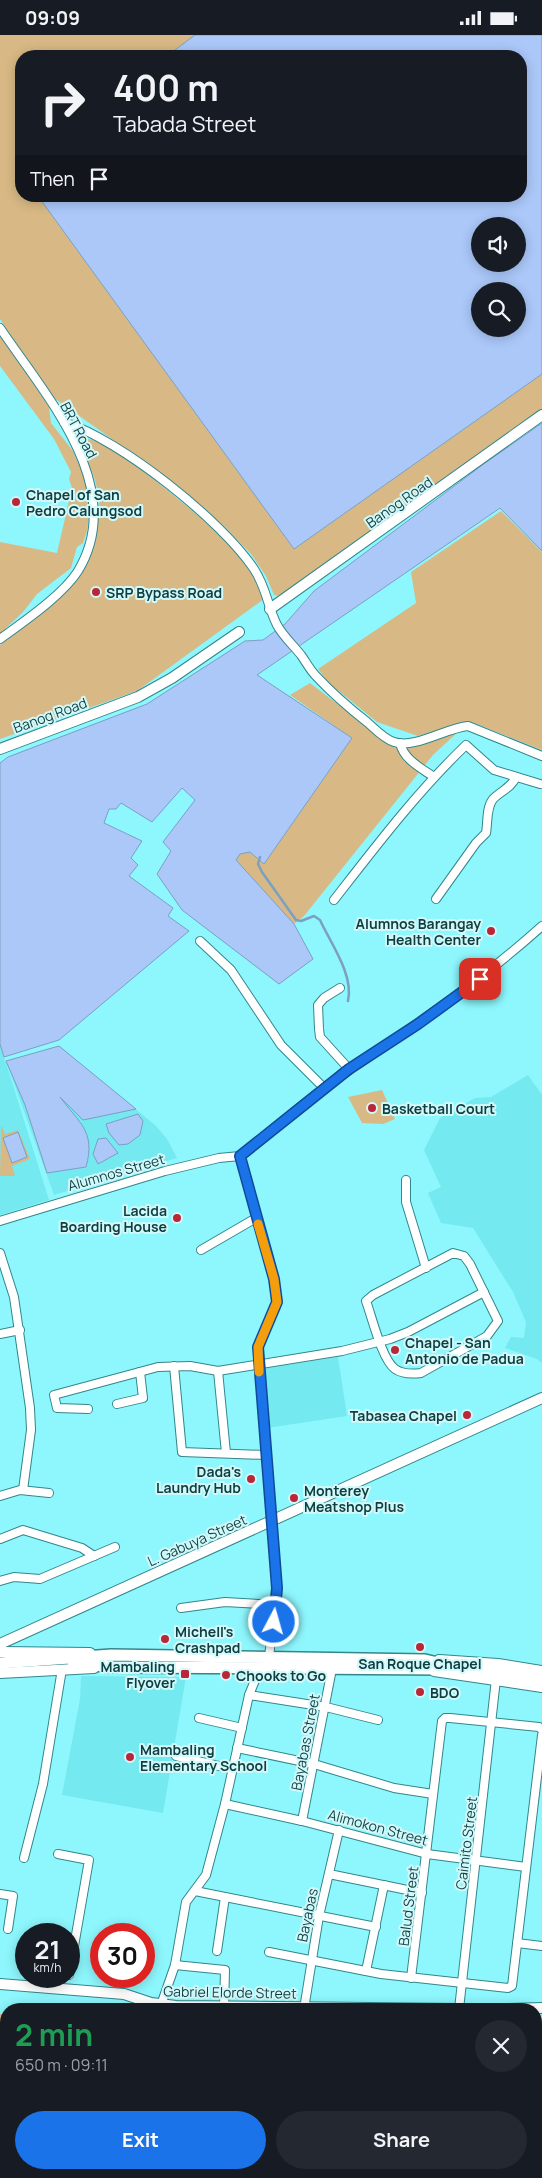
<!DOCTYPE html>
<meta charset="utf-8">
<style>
body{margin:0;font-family:Manrope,sans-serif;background:#242831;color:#f1f3f6;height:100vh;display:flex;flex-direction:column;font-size:19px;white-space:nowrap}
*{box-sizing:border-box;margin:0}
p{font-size:16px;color:#9ea1a6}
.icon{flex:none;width:28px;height:28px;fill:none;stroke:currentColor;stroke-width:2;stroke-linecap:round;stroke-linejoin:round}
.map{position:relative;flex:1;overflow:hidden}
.drawer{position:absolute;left:0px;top:1968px;width:542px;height:176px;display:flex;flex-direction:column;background:#171b24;border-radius:20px 20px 0 0;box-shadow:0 2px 12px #0003}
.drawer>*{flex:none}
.guide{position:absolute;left:15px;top:15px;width:512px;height:152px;border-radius:20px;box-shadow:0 2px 12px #0003;background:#171b24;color:#f1f3f6;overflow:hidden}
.controls{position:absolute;left:471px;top:182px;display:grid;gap:10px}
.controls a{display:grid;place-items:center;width:55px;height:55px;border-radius:50%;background:#171b24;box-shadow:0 2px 12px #0003;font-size:25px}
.speed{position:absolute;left:15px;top:1888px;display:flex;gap:10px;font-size:25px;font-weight:700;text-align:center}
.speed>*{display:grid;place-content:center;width:65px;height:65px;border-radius:50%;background:#171b24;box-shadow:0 2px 12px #0003;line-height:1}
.speed small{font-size:12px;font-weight:400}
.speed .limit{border:8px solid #d22;background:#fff;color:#111}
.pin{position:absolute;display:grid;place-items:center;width:42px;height:42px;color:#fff;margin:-21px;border-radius:10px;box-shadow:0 2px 8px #0006}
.me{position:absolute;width:55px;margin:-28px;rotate:6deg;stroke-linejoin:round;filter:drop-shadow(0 0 4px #0008)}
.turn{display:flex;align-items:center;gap:18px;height:105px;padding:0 15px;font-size:22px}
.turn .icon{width:65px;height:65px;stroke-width:2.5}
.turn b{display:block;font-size:35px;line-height:42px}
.then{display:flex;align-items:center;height:48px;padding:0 15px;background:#0003;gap:10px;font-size:19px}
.round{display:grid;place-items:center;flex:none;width:52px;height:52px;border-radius:26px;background:#242831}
.head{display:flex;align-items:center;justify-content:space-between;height:85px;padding:0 15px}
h1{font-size:30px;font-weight:700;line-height:38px;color:#1e9e55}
.primary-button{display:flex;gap:10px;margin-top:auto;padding:10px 15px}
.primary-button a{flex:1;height:58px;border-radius:30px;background:#1a73e8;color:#fff;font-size:20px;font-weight:700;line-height:58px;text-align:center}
.primary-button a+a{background:#242831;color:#f1f3f6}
.status{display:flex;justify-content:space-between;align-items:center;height:35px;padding:0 25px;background:#171b24;direction:ltr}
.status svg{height:14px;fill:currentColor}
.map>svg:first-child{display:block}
</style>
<div class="status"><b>09:09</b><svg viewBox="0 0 49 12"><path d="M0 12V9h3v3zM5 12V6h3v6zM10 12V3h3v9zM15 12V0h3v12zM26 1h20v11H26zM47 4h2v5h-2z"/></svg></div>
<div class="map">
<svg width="542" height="2143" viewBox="0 0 542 2143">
<rect width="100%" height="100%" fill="#8df7fd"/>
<g fill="#74e9f0">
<path d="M0,1009L49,1165L0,1180Z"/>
<path d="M59,1011L156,1091L167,1104L177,1123L54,1160L6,1026Z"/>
<path d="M528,1040L542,1060V1328L537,1324L505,1313L511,1302L524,1303L526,1287L513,1257L473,1193L441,1188L428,1158L441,1152L424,1115L440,1083L475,1063L491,1062Z"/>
<path d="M338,1322L347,1381L267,1393L262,1334Z"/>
<path d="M81,1641L186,1642L163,1778L62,1760L80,1664Z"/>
</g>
<g fill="#d8b985">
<path d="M0,0H203L174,21H21V161H38L294,514L542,339V374L280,561L274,560L266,541L251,519L223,490L165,442L50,360L0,284Z"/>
<path d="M0,298L49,372L51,388L73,416L86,447L91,470L87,496L83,508L77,512L71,533L37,559L23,577L0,599V507L57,518L72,453L69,444L71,437L54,404L0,331Z"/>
<path d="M88,404C116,408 222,498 242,523C251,535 257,550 264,564L137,656L0,704V610L77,546C89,526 101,488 99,464C97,444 87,427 81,409Z"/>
<path d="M501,476L542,517V715L469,686L418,701L377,687L329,648L318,634L416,568L411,537Z"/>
<path d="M310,648L395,713L434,704L460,695L433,720L304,881L294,889L236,825L240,819L250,817L264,829L352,703L290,660Z"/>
<path d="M382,1055L395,1084L383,1089L362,1088L348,1062Z"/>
<path d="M1,1090L5,1099L18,1095L30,1124L12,1131L15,1141H0Z"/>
<rect x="0" y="1979" width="6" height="66"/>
</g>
<g fill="#abc8f9" stroke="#7c9fc2" fill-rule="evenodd">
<path d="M195,0H542V339L294,514L38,161H521V21H167ZM480,191H518V229H480ZM480,256H518V294H480Z"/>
<path d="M542,388V516L500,473L257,640L352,703L264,829L250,817L240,819L236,825L294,889L313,924L279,949L182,875L157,839L171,816L163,807L195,765L182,753L152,787L121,768L116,774H109L104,788L142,806L131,823L138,830L129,841L173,873L168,881L189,896L59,1005L4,1022L0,1009V728L8,722L147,669L245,606L263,605L285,589L314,556L481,431Z"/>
<path d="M59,1011L136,1074L83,1085L60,1062C79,1088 96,1096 86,1132L47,1138L25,1070L6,1026Z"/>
<path d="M138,1079L143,1086L140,1100L128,1109L119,1110L109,1098L106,1089Z"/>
<path d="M18,1097L27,1122L12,1128L3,1103Z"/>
<path d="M106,1103L118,1118L98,1129L93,1119L98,1104Z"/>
</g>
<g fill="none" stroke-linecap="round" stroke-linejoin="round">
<path stroke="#7c9fc2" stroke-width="2.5" d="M260,822L258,829L262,837L296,885L301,886L314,881L320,885C331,909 354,940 348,966"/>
<defs>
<g id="street">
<path d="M0,293C45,360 129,452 78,536C63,560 23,587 0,604"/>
<path d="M64,387C121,405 221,485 254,534C267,554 267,570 277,590C283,601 293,610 301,620C306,627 310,635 316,641C332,658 349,673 367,687C375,694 384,704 394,707C415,714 446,693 468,691L542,721"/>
<path d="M400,708C404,725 421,733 434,742"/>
<path d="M436,864L476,808L486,798C488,787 486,773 493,764C501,756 512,752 516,742"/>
<path d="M334,865C376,811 417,757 466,710L494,735L540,749"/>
<path d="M200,906L231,935L281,1010L325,1054"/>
<path d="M340,953L324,963L318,970L319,994L320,1002L349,1034"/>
<path d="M240,1121L274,1244L277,1267L258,1313L277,1553L269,1622"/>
<path d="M240,1121C276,1092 312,1060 351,1034C417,989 482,945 542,891"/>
<path d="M406,1145V1167L426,1233"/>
<path d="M0,1186L165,1136L219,1123L240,1121"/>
<path d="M201,1215L256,1183"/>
<path d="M0,1218L14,1262L30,1373L31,1395L23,1455"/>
<path d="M453,1218L464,1221L470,1229L498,1286L487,1301L421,1338C413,1339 402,1339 395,1334C382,1325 372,1282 366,1266L373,1260Z"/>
<path d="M0,1299L20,1295"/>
<path d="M174,1331L182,1417L265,1420"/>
<path d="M218,1336L226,1418"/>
<path d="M117,1369L143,1363L140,1337"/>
<path d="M88,1374L57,1373L54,1360L158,1332L190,1331L218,1336L342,1316L390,1304L408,1297L484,1257"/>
<path d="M0,1461L20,1455L49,1458"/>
<path d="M0,1504L23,1495L82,1513L94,1521"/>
<path d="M0,1546L14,1542L40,1544L115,1512"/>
<path d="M181,1573L225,1567L277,1570"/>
<path d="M249,1660L326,1672L378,1685"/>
<path d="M199,1683L242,1693"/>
<path d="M237,1713L314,1729L394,1753L433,1759"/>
<path d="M176,1721L232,1734"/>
<path d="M225,1769L302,1786L427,1819L526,1832"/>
<path d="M302,1786L332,1634"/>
<path d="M58,1819L89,1825L69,1940"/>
<path d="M24,1823L43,1749L62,1634"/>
<path d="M329,1839L422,1858"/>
<path d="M195,1856L376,1892"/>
<path d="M0,1859L13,1861L8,1894"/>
<path d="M517,1908L542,1911"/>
<path d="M217,1916L225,1862"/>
<path d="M269,1917L381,1939L508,1953L512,1951L542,1700"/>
<path d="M175,1930L225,1935L224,1974"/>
<path d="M366,1936L384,1850"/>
<path d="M411,1943L442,1686L445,1683H450L539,1692L542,1695"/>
<path d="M161,1970L175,1930L186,1867L206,1840L225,1769L249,1660L260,1633"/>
<path d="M304,1974L319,1881L339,1795"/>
<path d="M459,1974L496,1644"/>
<path d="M0,2135L6,2124"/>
<path d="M166,2138L168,2143"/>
<path d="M243,2138L246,2143"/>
<path d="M313,2138L315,2143"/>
<path d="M437,2138L438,2143"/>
<path d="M487,2143V2138"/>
<path d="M520,2143L524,2138"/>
</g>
<g id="secondary">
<path d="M270,574L542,380"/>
<path d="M0,714L138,662L172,643L239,597"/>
<path d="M0,1609L542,1363"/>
<path d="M0,1617L90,1618"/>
<path d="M439,1625L498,1629L542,1636"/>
<path d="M434,1636L542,1652"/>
<path d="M0,1638L94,1633"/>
<path d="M0,1949L124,1959L151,1968L176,1971L461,1974"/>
<path d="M507,1974L542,1973"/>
<path d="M0,2050H6"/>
<path d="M83,2138L87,2143"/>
</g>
<g id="primary">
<path d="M73,1627L111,1632L444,1634"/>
<path d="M0,1628L111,1620L425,1625L459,1633L542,1644"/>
</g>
</defs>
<use href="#street" stroke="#33868b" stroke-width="10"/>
<use href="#secondary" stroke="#33868b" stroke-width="12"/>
<use href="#primary" stroke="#33868b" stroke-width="14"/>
<use href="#street" stroke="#fff" stroke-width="8"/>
<use href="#secondary" stroke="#fff" stroke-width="10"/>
<use href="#primary" stroke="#fff" stroke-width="11"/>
</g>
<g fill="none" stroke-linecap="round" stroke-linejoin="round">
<defs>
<path id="route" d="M274,1587L277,1553L258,1312L277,1267L274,1244L240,1121L349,1034L418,989L480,944"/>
</defs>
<use href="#route" stroke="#114b97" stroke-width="12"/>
<use href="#route" stroke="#1a73e8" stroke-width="9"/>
<path stroke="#f59e0b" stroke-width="9" d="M258,1189L274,1244L277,1267L258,1312L259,1337"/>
</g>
<g fill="#b82637" stroke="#d2f8fa" stroke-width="2">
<circle cx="16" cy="467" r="5"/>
<circle cx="96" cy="557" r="5"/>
<circle cx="491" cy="896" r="5"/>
<circle cx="372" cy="1073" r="5"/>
<circle cx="177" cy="1183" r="5"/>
<circle cx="395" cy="1315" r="5"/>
<circle cx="467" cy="1380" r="5"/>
<circle cx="251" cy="1444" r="5"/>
<circle cx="294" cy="1463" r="5"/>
<circle cx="165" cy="1604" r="5"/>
<circle cx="420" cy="1612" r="5"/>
<rect x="180" y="1634" width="10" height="10" rx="2.5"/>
<circle cx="226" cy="1640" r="5"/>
<circle cx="420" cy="1657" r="5"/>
<circle cx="130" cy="1722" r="5"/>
</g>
<g text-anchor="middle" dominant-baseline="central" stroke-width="4" stroke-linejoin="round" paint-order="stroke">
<g font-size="14" fill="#0f3e41" stroke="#d2f8fa">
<text transform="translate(79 395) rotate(62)">BRT Road</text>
<text transform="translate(399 467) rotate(-35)">Banog Road</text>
<text transform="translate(50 680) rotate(-20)">Banog Road</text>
<text transform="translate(116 1137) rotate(-16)">Alumnos Street</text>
<text transform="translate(197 1505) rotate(-24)">L. Gabuya Street</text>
<text transform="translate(305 1707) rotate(-79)">Bayabas Street</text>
<text transform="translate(378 1792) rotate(15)">Alimokon Street</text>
<text transform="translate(466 1808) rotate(-83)">Caimito Street</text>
<text transform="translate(408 1871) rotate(-83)">Balud Street</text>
<text transform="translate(307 1880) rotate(-78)">Bayabas</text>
<text transform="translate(230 1957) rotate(1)">Gabriel Elorde Street</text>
</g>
<g font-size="14" font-weight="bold" fill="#0f3e41" stroke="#d2f8fa" text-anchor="start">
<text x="26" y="459">Chapel of San<tspan x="26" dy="16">Pedro Calungsod</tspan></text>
<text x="106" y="557">SRP Bypass Road</text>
<text x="481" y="888" text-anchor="end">Alumnos Barangay<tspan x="481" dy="16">Health Center</tspan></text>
<text x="382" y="1073">Basketball Court</text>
<text x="167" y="1175" text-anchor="end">Lacida<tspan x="167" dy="16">Boarding House</tspan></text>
<text x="405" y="1307">Chapel - San<tspan x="405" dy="16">Antonio de Padua</tspan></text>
<text x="457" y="1380" text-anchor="end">Tabasea Chapel</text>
<text x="241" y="1436" text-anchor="end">Dada's<tspan x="241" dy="16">Laundry Hub</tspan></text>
<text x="304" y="1455">Monterey<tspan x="304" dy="16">Meatshop Plus</tspan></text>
<text x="175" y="1596">Michell's<tspan x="175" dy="16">Crashpad</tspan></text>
<text x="420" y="1628" text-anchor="middle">San Roque Chapel</text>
<text x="175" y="1631" text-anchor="end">Mambaling<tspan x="175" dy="16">Flyover</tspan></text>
<text x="236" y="1640">Chooks to Go</text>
<text x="430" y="1657">BDO</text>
<text x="140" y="1714">Mambaling<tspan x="140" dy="16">Elementary School</tspan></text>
</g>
</g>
</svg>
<div class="controls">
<a><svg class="icon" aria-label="sound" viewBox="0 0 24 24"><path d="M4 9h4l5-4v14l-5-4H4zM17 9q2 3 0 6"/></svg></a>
<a><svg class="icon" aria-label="search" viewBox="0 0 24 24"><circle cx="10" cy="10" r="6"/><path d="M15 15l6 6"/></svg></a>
</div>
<div class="speed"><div>21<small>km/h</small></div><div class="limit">30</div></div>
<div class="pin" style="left:480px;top:944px;background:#d93025"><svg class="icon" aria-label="arrive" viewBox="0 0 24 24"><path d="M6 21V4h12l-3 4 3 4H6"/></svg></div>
<svg class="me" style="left:274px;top:1587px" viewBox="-20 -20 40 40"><circle r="17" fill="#1a73e8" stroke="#fff" stroke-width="3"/><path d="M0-11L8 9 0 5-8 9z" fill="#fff"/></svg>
<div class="guide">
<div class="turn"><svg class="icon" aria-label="right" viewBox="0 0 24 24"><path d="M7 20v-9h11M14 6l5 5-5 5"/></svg><div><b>400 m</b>Tabada Street</div></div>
<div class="then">Then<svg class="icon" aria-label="arrive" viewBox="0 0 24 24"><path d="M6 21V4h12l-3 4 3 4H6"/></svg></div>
</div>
<section class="drawer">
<div class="head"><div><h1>2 min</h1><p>650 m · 09:11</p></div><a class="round"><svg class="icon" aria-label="close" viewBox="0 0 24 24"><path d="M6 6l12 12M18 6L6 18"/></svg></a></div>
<div class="primary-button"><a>Exit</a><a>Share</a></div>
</section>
</div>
